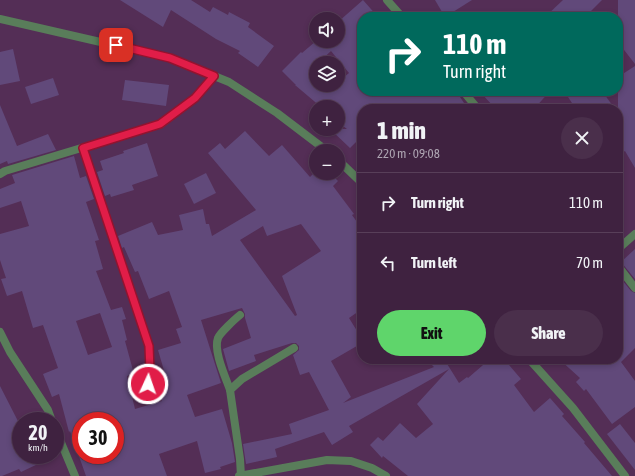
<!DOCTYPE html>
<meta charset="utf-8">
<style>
body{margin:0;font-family:"Asap Condensed",sans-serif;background:#4a2f4b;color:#f1f3f6;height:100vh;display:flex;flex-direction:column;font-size:15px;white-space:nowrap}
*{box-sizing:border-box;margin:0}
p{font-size:13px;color:#ada4b1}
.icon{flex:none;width:22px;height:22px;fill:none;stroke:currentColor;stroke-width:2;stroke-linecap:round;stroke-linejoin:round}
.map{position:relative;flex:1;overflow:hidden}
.panel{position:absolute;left:357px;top:104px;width:266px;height:260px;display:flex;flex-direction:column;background:#3f2240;border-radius:16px;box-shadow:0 2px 6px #0003,0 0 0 1px #583f59}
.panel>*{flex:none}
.hud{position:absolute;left:357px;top:12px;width:266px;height:84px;border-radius:16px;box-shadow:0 2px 6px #0003,0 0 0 1px #583f59;background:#00695c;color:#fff;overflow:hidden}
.controls{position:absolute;left:309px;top:12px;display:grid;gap:8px}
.controls a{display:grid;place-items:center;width:36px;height:36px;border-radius:50%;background:#3f2240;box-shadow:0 2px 6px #0003,0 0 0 1px #583f59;font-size:20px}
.speed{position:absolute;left:12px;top:412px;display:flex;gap:8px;font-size:20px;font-weight:700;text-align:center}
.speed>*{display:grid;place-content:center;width:52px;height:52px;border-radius:50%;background:#3f2240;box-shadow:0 2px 6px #0003,0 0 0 1px #583f59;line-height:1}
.speed small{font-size:10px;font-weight:400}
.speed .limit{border:6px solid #d22;background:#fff;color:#111}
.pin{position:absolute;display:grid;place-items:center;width:34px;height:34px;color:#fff;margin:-17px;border-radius:8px;box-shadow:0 2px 6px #0006}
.me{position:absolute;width:44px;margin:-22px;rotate:3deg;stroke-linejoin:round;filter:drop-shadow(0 0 3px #0008)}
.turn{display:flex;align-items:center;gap:14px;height:84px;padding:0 20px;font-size:18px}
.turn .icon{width:52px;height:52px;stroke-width:2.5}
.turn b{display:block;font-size:28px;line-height:34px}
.round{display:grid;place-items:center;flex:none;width:42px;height:42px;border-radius:21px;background:#4a2f4b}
.headline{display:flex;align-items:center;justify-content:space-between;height:68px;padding:0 20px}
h1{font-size:24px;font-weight:800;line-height:30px}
.cta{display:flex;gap:8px;margin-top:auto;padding:8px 20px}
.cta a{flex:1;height:46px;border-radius:24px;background:#5fd56b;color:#111;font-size:16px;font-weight:800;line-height:46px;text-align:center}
.cta a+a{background:#4a2f4b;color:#f1f3f6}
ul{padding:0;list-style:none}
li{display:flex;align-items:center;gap:12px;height:60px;padding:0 20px;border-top:1px solid #583f59}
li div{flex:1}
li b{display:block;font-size:15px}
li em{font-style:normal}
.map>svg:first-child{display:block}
</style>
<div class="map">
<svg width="635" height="476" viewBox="0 0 635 476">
<rect width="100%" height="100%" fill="#542e56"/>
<g fill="#61497a" fill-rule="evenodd">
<path d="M120,0H191L210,12L213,7L228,15L229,12L250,23L248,27L274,46L258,67L238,53L240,51L216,39L171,10L163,27Z"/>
<path d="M363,0L378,17H362V91H456L468,109H362V142L359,139L350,148L330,129H347L338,122V107H321L295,85H296L282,71L301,52L302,53L316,41H338V22ZM331,51L349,73L338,82V85H316V63H318Z"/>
<path d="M435,0H472L445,17Z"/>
<path d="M563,0H602L585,17H545Z"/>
<path d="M618,0H635V64L621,46L623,44L618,38Z"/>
<path d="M13,49L20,81L0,85V52Z"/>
<path d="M635,66V168L625,151L618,155V77Z"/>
<path d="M53,78L59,95L31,104L25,87Z"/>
<path d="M125,80L169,85L166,106L122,100Z"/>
<path d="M479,91H550L534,109H496Z"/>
<path d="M564,91H602L615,109H576Z"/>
<path d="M0,105L17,146L48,134L56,150L8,164L7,161L0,164Z"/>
<path d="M245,131L269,156L282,145L310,177L314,173H330L338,181L333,186L354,214L352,215L362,229V309L349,318L362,339V343L331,361L351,397L343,403L434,367L426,359H444L459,383L467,377L468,378L490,359H504L521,379L514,385L534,412L550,398L564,414L562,416L585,442L584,443L612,476H408L383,456L382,458L370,445L378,437L383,441L400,423L416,438L433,424L417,404L449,369L349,426L353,432L332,445L324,432L275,449L277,457L246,464L243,444L292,434L289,424L329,410L309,372L300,375L293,355L299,350V346L296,343H292L254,355L256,361L229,371L223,349L251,338L245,318V314L242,308L201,320L221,383L187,395L195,417L222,409L232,443L235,462L220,467L221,469L205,473L197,441L159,454L167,476H86L70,431L69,432L59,394L52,397L43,374L58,368L43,325L33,328L22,291L7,296L1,279L6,278L0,260V234L29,226L21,201L0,208V189L15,183L12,175L74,156L80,178L86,176L94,199L86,202L99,240L95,241L103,269L96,271L111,310L122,307L126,319L122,320L127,340L125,341L134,374L127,376L135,409L162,401L155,381V378L165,374L158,350L181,343L176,329L182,327L169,291L149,299L138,271L135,272L124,247L122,248L118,236L152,222L158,235L183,230L179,215L203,209L206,224H209L212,236L256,210L208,153L220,143L225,149ZM301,224L321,251L282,276L297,315L295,316L240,240L263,226L267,236ZM100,313L112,347L88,355L76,321ZM81,421H115V455H81Z"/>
<path d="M147,143L158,176L132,185L134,190L111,197L110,194L105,196L97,172L103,170L100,161L124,153L123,151Z"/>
<path d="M206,173L216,193L194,204L184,184Z"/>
<path d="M635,249V279L621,262Z"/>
<path d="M618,275L631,291L635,293V348L621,362L635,381V407L612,424L586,389L584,391L576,382L580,378L559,359H582L588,364L593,359H618V331L624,325L618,318Z"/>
<path d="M0,386L21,427V455H57L21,472L19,469L2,476H0Z"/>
<path d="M620,424L635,443V470L607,434Z"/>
</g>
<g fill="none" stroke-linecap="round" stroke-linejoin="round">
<g stroke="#597d5a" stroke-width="8">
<path d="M387,0L402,17"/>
<path d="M0,19L170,58L229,82L277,113L327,151"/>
<path d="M463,91L478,109"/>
<path d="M83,148L149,346L150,370L149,384"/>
<path d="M338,160L362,183"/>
<path d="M0,174L5,171L161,124L195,98L214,76"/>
<path d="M618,249L635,234"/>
<path d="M618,266L635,288"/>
<path d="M0,332L10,352L48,410L52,421"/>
<path d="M529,359L573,408L625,476"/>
<path d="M230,390C226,378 213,351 218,338C220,333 235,319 240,315"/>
<path d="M55,428L75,476"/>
<path d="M239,476L327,460L351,461L372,468L386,476"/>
<path d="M241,476L240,459L230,390L242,379L294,348"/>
</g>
</g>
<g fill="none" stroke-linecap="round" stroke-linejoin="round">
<defs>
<path id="route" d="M116,45L170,58L214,76L195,98L160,124L83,148L149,346L150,370L148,384"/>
</defs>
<use href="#route" stroke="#92132f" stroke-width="10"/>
<use href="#route" stroke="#e11d48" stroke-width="7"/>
</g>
</svg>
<div class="controls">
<a><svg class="icon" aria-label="sound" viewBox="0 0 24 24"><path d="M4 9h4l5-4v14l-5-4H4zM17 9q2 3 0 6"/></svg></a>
<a><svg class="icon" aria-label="layers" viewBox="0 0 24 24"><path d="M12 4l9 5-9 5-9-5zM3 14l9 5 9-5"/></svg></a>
<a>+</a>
<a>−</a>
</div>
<div class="speed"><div>20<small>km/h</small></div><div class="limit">30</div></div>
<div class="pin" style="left:116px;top:45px;background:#d93025"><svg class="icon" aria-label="arrive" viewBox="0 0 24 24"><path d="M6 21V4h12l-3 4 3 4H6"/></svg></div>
<svg class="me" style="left:148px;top:384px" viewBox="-20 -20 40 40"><circle r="17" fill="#e11d48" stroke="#fff" stroke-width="3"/><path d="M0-11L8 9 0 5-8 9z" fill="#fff"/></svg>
<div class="hud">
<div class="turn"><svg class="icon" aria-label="right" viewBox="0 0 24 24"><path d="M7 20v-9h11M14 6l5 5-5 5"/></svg><div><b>110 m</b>Turn right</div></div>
</div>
<section class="panel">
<div class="headline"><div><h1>1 min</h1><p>220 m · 09:08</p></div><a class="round"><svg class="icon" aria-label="close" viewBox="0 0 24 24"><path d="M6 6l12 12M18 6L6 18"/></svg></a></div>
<ul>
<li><svg class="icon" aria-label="right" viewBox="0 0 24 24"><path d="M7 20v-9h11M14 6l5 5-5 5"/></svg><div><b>Turn right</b></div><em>110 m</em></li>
<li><svg class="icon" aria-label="left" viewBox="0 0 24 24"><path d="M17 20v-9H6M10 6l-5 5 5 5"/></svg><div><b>Turn left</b></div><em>70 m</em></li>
</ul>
<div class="cta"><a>Exit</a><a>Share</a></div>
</section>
</div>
